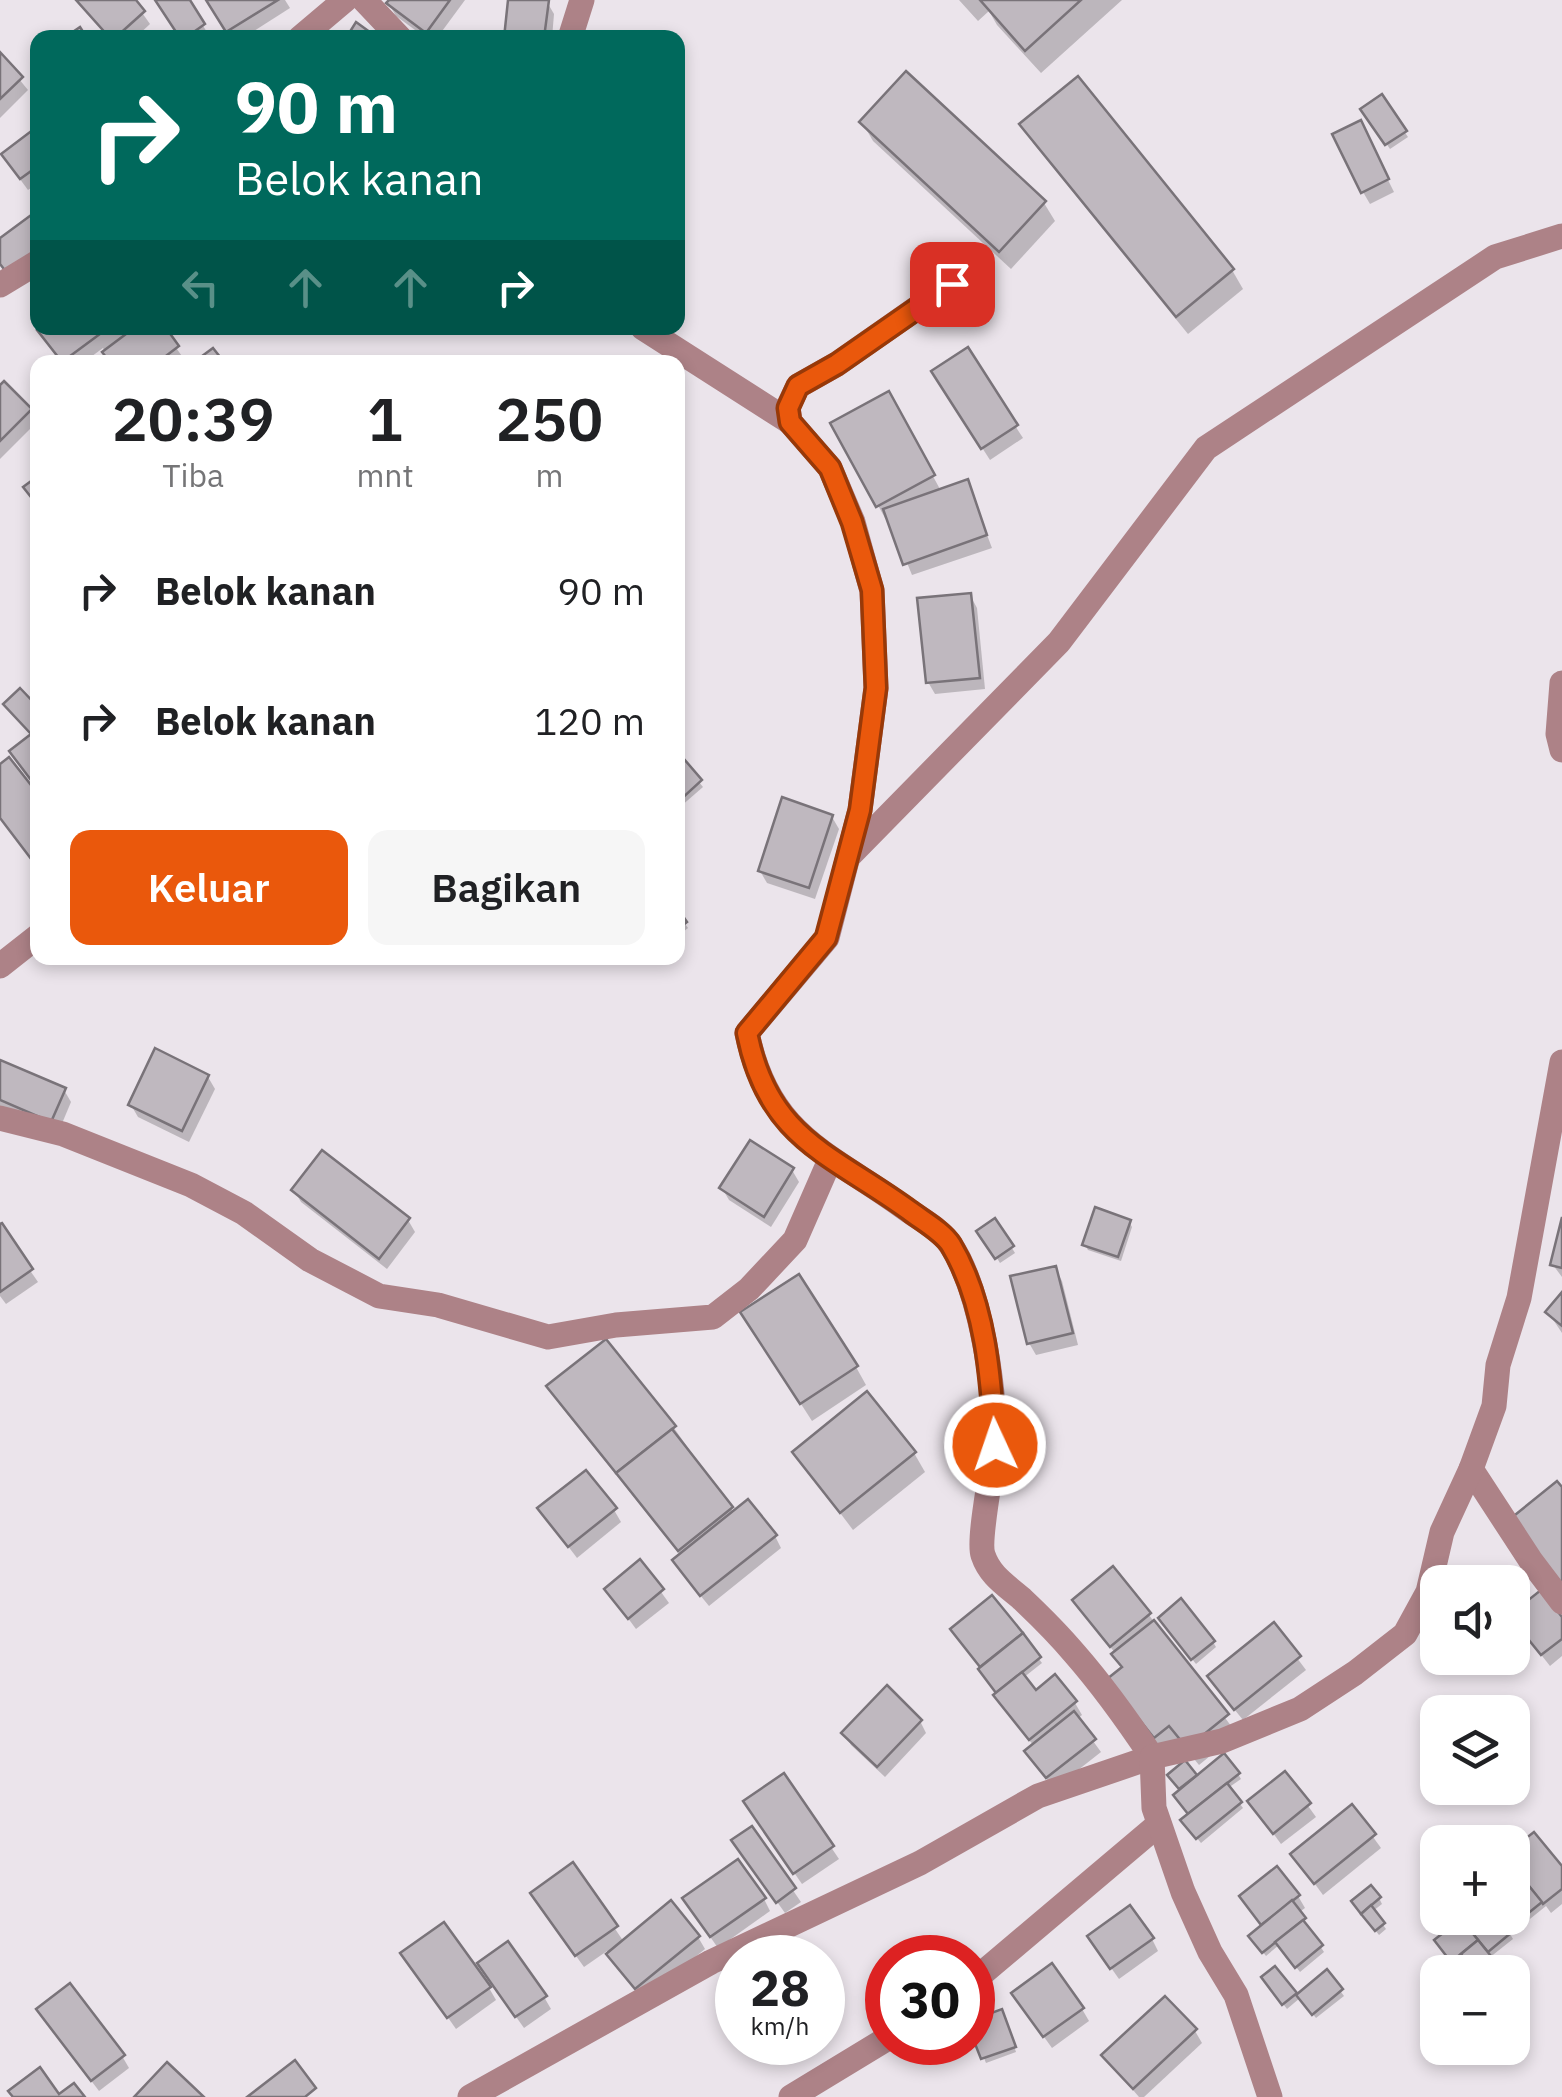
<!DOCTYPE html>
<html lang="id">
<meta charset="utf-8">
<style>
body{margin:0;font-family:"IBM Plex Sans",sans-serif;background:#f6f6f6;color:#202124;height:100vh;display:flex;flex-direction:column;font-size:38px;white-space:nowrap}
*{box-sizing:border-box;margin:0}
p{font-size:32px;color:#757577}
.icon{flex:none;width:55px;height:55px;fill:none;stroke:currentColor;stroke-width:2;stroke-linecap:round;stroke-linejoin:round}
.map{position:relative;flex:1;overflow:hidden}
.sheet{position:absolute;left:30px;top:355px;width:655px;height:610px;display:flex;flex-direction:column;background:#fff;border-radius:20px;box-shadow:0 5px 15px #0003}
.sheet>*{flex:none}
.hud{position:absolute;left:30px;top:30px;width:655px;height:305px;border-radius:20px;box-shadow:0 5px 15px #0003;background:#00695c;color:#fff;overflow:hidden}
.controls{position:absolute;left:1420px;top:1565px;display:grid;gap:20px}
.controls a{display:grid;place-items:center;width:110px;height:110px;border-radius:20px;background:#fff;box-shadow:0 5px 15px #0003;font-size:50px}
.speed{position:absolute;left:715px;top:1935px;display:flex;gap:20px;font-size:50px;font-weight:700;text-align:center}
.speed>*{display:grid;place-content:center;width:130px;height:130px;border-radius:50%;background:#fff;box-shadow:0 5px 15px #0003;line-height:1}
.speed small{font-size:25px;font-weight:400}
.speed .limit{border:15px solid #d22;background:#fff;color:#111}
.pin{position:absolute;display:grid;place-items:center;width:85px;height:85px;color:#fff;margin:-42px;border-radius:20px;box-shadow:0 5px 15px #0006}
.me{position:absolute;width:110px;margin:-55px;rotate:357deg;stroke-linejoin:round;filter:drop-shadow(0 0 8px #0008)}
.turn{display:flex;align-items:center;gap:35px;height:210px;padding:0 40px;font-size:45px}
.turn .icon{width:130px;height:130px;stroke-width:2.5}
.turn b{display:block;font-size:70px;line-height:85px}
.lanes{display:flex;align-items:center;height:95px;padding:0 40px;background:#0003;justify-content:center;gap:50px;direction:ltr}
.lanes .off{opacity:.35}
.eta{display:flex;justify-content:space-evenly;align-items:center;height:170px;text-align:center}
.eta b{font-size:60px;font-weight:600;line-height:70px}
.cta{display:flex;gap:20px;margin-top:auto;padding:20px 40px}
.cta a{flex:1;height:115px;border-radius:20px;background:#ea580c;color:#fff;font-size:40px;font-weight:600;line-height:115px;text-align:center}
.cta a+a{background:#f6f6f6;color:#202124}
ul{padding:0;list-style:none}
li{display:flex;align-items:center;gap:30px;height:130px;padding:0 40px}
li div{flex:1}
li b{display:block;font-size:38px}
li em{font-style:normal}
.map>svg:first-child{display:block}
</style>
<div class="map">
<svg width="1562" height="2097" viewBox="0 0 1562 2097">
<rect width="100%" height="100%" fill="#ebe4eb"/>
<g fill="#0003">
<path d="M77,0H133L150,24L135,38H109Z"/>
<path d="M157,0H187L210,37L182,38Z"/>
<path d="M208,0H285L290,8L243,38H231Z"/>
<path d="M392,0H465L437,38H426L396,16L389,4Z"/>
<path d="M511,0L547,2L554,14L552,38H507Z"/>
<path d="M959,0H1122L1041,73L997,25L989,11L978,21Z"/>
<path d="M0,56L28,90L0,118Z"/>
<path d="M1381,98L1408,137L1390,149L1363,109Z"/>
<path d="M862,122L1044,203L1055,221L1011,269L873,141Z"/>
<path d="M1023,124L1232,270L1243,289L1188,334L1033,143Z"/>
<path d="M38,130V183L28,190L11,167Z"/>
<path d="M1366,136L1394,192L1370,204L1363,192Z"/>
<path d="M44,328H131L133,332L139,328H162L184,359L180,362H111L103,348L84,362H62L40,330Z"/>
<path d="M967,351L1023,438L990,460L941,384Z"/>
<path d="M0,388L30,410L37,422L0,459Z"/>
<path d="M888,394L941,491L967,482L992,548L912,575L888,516L885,518L833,424Z"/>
<path d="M970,595L977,608L985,689L935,694L928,682Z"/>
<path d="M678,756L703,787L680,807L678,805Z"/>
<path d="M832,817L839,829L815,899L767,883L760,871Z"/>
<path d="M678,914L688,928L678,936Z"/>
<path d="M0,1063L64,1090L71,1102L58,1133L0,1108Z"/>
<path d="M208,1077L215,1089L189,1142L138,1117L131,1105Z"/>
<path d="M792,1170L799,1182L771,1227L729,1200L722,1188Z"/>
<path d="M294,1190L408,1220L415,1232L387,1269L301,1202Z"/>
<path d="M995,1221L1015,1253L1000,1263L980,1231Z"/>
<path d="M1129,1222L1132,1227L1121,1261L1088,1250L1085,1245Z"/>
<path d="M0,1227L38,1282L6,1304L0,1296Z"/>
<path d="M1562,1227V1277L1553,1265Z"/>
<path d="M1055,1268L1062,1281L1078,1345L1036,1355L1029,1343Z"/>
<path d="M1562,1296V1333L1548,1312Z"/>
<path d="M754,1331L856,1367L866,1385L812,1421Z"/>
<path d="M550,1387L674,1428L734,1513L775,1536L781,1548L709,1606L682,1573L681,1556L560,1405Z"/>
<path d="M795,1453H914L925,1472L853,1530Z"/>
<path d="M540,1509L614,1510L621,1522L577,1558Z"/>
<path d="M640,1563L669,1603L636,1629L607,1590Z"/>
<path d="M992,1598L1042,1663L1023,1678L1035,1693L1055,1678L1075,1703L1082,1715L1077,1719L1101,1752L1054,1789L1035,1763L1034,1746L1003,1708L999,1694L960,1641Z"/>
<path d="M1082,1612L1149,1615L1237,1734L1199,1765L1181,1743L1166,1755L1121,1698L1123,1669L1116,1654Z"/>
<path d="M1562,1621V1656L1550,1666L1520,1628Z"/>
<path d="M1164,1624L1213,1642L1216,1647L1196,1664Z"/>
<path d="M1273,1626L1306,1670L1243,1720L1217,1688Z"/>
<path d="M920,1721L926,1733L885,1777L851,1745L844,1733Z"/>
<path d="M1184,1764L1196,1778L1238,1774L1241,1779L1228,1788L1243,1808L1201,1843L1187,1826L1191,1815L1181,1790L1173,1780Z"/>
<path d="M1285,1774L1316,1817L1281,1844L1250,1802Z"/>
<path d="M783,1776L839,1859L802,1884L753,1814Z"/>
<path d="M1352,1808L1381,1848L1323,1895L1293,1854Z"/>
<path d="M751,1829L801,1902L785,1913L742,1853Z"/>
<path d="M572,1866L624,1942L698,1937L705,1949L643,1999L607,1951L584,1967L540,1906Z"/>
<path d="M1562,1870V1904L1551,1913L1546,1906L1525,1923L1512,1907Z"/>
<path d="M1298,1896L1305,1908L1298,1913L1324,1952L1300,1972L1279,1945L1266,1956L1254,1941L1263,1927L1249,1909Z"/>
<path d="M1379,1898L1382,1904L1373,1911L1386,1929L1379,1935L1357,1907Z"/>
<path d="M764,1899L770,1911L718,1948L692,1911Z"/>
<path d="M1462,1918H1497L1510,1934L1513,1939L1489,1958L1499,1972H1478L1466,1957L1456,1966L1440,1946L1463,1920Z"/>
<path d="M1152,1939L1158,1951L1119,1979L1097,1948Z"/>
<path d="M411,1965L489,1988L496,2000L456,2029Z"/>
<path d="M1274,1969L1297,1997L1327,1973L1344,1996L1316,2018L1300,1998L1287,2009L1267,1983Z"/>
<path d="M487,1976L544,1997L551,2009L524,2028Z"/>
<path d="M1021,2005L1082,2009L1089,2021L1052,2048Z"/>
<path d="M1004,2017L1016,2052L986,2063L972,2028Z"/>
<path d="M46,2021L122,2056L129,2068L99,2091Z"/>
<path d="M1195,2031L1202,2043L1144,2097H1139L1104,2056Z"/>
</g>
<g fill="#bfb8bf" stroke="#797379" stroke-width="2.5">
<path d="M76,0H136L145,11L115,38H110Z"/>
<path d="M155,0H190L205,24L185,38H180Z"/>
<path d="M206,0H278L226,32Z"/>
<path d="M389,0H450L426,33L386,3Z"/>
<path d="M508,0H549L544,38H504Z"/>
<path d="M980,0H1081L1025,51Z"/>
<path d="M356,22L378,38H346Z"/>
<path d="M80,27L87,38H64Z"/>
<path d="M0,52L23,77L0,99Z"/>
<path d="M906,71L1046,201L999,252L859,122Z"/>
<path d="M1078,76L1234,269L1176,317L1019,124Z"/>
<path d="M1382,94L1407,131L1385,145L1360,109Z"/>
<path d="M1361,120L1389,179L1361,193L1332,134Z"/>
<path d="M38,126V166L20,179L1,154Z"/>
<path d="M38,210V258L11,278L0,264V238Z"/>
<path d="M40,328H108L62,362L37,330Z"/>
<path d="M134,328H166L179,346L158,362H110L102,352Z"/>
<path d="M968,347L1018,425L981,449L931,371Z"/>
<path d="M213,348L224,362H194Z"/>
<path d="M4,381L32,409L0,441V385Z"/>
<path d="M889,391L935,475L876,507L830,423Z"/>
<path d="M38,476V506L23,487Z"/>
<path d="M968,479L987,535L903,565L883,509Z"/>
<path d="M971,593L980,678L926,683L917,598Z"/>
<path d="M20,688L38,707V781L34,784L9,751L31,734L3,704Z"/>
<path d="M678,752L702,780L678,802Z"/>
<path d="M9,757L38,794V868L0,818V764Z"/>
<path d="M782,797L833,815L809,888L758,871Z"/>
<path d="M678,909L687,922L678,929Z"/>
<path d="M155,1048L209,1075L182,1131L128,1105Z"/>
<path d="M0,1060L66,1088L51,1122L0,1100Z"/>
<path d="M750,1140L794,1168L764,1217L719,1188Z"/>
<path d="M322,1150L410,1218L379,1259L291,1190Z"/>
<path d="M1095,1207L1131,1220L1118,1257L1082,1245Z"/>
<path d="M1562,1217V1268L1550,1265Z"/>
<path d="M995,1218L1014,1246L995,1259L976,1231Z"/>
<path d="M2,1223L33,1269L0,1292V1224Z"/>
<path d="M1056,1266L1073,1333L1027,1344L1010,1276Z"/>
<path d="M799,1274L858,1366L800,1404L740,1312Z"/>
<path d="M1562,1292V1326L1545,1312Z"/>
<path d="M606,1339L676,1426L616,1473L546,1386Z"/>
<path d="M867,1391L916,1452L840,1513L792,1452Z"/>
<path d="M672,1429L733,1507L678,1551L616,1473Z"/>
<path d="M586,1470L617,1508L568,1547L537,1508Z"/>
<path d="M1557,1481L1562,1487V1584L1510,1519Z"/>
<path d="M748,1499L777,1535L700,1596L672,1560Z"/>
<path d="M640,1559L664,1589L628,1619L604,1589Z"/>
<path d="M1113,1566L1151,1613L1110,1647L1072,1600Z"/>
<path d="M1541,1590L1562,1617V1639L1541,1655L1512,1619V1613Z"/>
<path d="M992,1595L1023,1633L980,1667L950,1629Z"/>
<path d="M1181,1598L1215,1641L1191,1660L1158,1618Z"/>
<path d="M1154,1620L1229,1714L1187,1748L1169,1726L1154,1738L1107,1679L1122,1667L1111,1654Z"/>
<path d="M1274,1622L1301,1656L1234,1710L1207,1676Z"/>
<path d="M1023,1633L1041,1657L996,1693L978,1669Z"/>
<path d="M1022,1672L1036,1690L1055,1674L1077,1701L1029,1740L993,1695Z"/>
<path d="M887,1685L922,1720L877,1767L841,1733Z"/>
<path d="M1074,1711L1096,1739L1046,1778L1024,1751Z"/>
<path d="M1224,1753L1240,1773L1188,1814L1173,1795Z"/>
<path d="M1185,1760L1197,1775L1179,1789L1167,1775Z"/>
<path d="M1285,1771L1311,1803L1273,1834L1247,1801Z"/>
<path d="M784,1773L834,1846L793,1874L743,1801Z"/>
<path d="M1227,1783L1242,1802L1196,1839L1180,1820Z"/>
<path d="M1352,1804L1376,1834L1314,1884L1290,1854Z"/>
<path d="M752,1826L796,1888L776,1903L731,1840Z"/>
<path d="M1534,1832L1562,1866V1889L1543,1904L1512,1865V1849Z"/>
<path d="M738,1859L766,1898L710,1937L682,1898Z"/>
<path d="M573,1862L618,1926L575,1956L530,1893Z"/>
<path d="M1512,1865L1542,1902L1521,1919L1512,1909Z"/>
<path d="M1277,1866L1300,1895L1261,1925L1239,1896Z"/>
<path d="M1371,1885L1381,1897L1361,1914L1351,1901Z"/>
<path d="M671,1900L700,1936L635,1989L606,1954Z"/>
<path d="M1292,1900L1306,1918L1262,1953L1248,1936Z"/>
<path d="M1130,1905L1154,1938L1110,1969L1087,1936Z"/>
<path d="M1371,1905L1385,1923L1375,1931L1361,1914Z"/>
<path d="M1460,1918H1501L1512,1932L1488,1952Z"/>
<path d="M1461,1919L1478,1940L1451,1962L1434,1940Z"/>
<path d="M1303,1920L1323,1945L1295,1968L1275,1942Z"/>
<path d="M444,1922L491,1987L447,2018L400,1953Z"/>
<path d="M1478,1940L1499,1966L1491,1972H1476L1461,1954Z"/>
<path d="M508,1941L547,1996L515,2017L477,1963Z"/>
<path d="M1052,1963L1084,2008L1043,2037L1011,1993Z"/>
<path d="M1275,1966L1297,1993L1282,2005L1261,1977Z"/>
<path d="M1327,1969L1343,1989L1312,2015L1296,1995Z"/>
<path d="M70,1983L125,2055L91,2081L36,2009Z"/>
<path d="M1165,1996L1197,2029L1133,2089L1101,2055Z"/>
<path d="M1002,2009L1016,2047L981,2059L972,2036V2020Z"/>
<path d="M295,2060L316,2088L305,2097H247Z"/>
<path d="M167,2062L204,2097H134Z"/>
<path d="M40,2067L59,2094L74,2083L85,2097H13L8,2091Z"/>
</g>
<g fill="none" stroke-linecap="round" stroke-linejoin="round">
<g stroke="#ad8287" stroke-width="25">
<path d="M364,0L400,38"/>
<path d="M300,38L345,0"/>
<path d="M570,38L582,0"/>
<path d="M0,285L38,262"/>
<path d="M643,328L790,422"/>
<path d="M1562,683L1558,734L1562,750"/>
<path d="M849,856L1059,642L1206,448L1495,257L1562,236"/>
<path d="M0,966L38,936"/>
<path d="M0,1118L63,1134L191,1185L244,1213L310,1260L379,1296L438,1305L548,1337L616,1325L713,1317L749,1289L795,1240L830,1160"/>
<path d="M1471,1469L1531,1561L1562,1602"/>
<path d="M972,1982L1159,1824"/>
<path d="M470,2097L711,1962L920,1863L1038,1796L1152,1757C1128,1721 1103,1686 1075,1654C1059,1635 1040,1616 1022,1599C1006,1585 990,1576 983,1555C978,1541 991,1476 993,1457C999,1404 981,1288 950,1244C942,1231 922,1220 909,1211C831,1153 769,1139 747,1033L827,938L860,810L876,688L872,591L853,522L830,468L790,422L788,407L798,386L837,364L980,264"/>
<path d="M791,2097L888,2038"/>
<path d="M1270,2097L1236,1995L1210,1952L1183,1892L1154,1808L1152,1757L1222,1741L1300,1709L1355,1673L1405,1634L1428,1592L1442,1532L1471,1469L1494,1406L1498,1365L1519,1298L1562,1062"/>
</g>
</g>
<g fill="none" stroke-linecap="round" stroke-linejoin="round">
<defs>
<path id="route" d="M952,284L837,364L798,386L788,408L790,422L830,468L852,522L872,590L876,688L860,810L826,938L747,1033C768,1140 832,1154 910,1211C923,1221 943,1232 951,1245C986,1304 991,1379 995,1445"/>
</defs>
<use href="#route" stroke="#983908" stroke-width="25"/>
<use href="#route" stroke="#ea580c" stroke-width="18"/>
</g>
</svg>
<div class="controls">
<a><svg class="icon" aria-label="sound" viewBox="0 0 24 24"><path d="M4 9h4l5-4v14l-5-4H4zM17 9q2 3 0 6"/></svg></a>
<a><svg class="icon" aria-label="layers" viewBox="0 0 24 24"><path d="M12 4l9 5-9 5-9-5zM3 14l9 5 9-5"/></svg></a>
<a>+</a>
<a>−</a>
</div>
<div class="speed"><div>28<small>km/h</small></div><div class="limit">30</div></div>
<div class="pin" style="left:952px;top:284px;background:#d93025"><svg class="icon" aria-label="arrive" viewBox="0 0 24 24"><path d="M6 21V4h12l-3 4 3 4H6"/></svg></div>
<svg class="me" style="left:995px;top:1445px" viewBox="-20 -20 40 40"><circle r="17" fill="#ea580c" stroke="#fff" stroke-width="3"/><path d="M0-11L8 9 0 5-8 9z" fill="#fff"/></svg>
<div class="hud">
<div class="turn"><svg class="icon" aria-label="right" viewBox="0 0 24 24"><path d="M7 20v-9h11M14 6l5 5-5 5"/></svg><div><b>90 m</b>Belok kanan</div></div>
<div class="lanes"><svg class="icon off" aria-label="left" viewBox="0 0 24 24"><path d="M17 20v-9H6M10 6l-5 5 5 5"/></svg><svg class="icon off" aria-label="ahead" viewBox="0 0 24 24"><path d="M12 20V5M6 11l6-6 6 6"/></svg><svg class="icon off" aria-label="ahead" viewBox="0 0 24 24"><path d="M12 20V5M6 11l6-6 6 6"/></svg><svg class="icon" aria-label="right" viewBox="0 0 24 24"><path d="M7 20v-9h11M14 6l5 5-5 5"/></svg></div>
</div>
<section class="sheet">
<div class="eta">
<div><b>20:39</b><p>Tiba</p></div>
<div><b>1</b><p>mnt</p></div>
<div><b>250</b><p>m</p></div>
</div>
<ul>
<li><svg class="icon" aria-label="right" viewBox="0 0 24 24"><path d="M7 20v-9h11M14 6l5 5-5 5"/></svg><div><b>Belok kanan</b></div><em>90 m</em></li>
<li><svg class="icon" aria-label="right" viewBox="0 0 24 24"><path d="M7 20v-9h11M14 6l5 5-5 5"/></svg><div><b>Belok kanan</b></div><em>120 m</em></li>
</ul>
<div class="cta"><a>Keluar</a><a>Bagikan</a></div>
</section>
</div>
